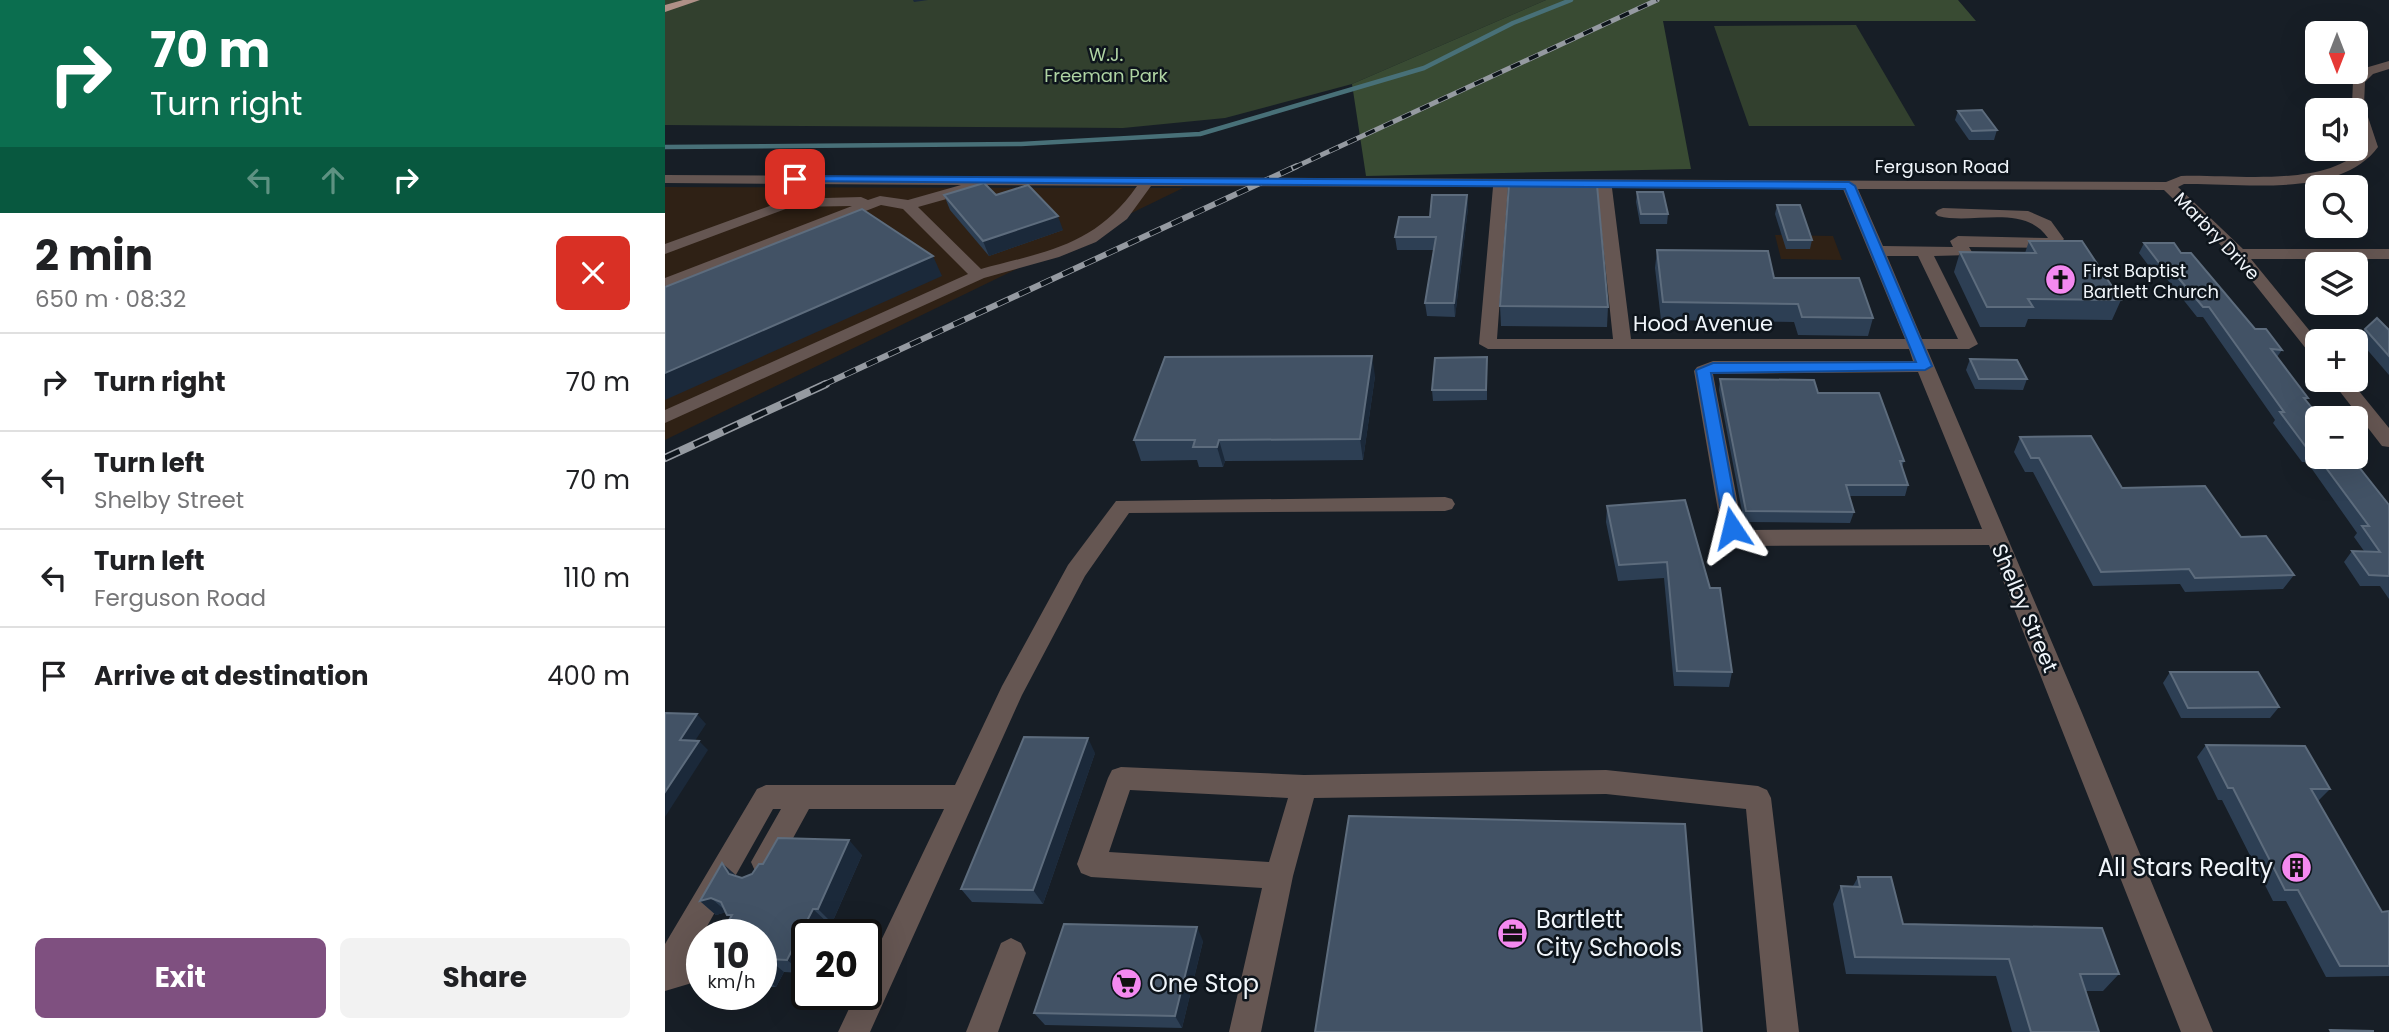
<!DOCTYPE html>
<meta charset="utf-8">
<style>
body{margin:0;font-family:Poppins,sans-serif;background:#f2f2f2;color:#202124;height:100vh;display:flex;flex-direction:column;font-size:26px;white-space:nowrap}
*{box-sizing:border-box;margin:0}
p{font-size:23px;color:#757577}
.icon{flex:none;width:38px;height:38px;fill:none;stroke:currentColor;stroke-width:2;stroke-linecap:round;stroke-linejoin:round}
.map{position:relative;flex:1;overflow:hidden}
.sheet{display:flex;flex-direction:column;background:#fff;width:665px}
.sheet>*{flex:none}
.guide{background:#0b6e4f;color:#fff;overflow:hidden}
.needle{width:46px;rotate:180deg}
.controls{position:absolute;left:1640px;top:21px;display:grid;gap:14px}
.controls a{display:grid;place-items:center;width:63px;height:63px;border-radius:10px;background:#fff;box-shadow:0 7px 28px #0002;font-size:35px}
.speed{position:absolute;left:21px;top:919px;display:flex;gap:14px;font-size:35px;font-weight:700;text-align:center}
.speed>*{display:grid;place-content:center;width:91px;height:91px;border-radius:50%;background:#fff;box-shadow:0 7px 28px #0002;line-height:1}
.speed small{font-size:18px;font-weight:400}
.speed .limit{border:4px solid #111;border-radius:10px;background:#fff;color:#111}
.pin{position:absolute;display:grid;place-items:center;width:60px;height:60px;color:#fff;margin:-30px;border-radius:14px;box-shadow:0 4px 10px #0006}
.me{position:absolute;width:77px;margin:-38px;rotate:350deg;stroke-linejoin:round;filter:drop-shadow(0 0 5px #0008)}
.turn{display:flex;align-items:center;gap:24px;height:147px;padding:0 35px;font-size:32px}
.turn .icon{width:91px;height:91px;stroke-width:2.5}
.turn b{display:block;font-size:49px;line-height:60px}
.lanes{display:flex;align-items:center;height:66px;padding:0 35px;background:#0003;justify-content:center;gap:35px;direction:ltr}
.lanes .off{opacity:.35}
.round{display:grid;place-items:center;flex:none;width:74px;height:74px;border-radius:10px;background:#f2f2f2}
.head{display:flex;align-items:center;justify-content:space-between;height:119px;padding:0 35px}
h1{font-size:42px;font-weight:700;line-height:52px}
.button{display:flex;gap:14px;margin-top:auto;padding:14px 35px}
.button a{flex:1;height:80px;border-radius:10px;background:#7f5080;color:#fff;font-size:28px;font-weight:700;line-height:80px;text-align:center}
.button a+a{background:#f2f2f2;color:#202124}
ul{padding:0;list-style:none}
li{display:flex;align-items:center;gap:21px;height:98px;padding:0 35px;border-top:2px solid #e0e0e0}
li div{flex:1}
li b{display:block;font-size:26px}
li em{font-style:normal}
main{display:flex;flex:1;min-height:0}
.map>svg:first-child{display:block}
</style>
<main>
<section class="sheet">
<div class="guide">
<div class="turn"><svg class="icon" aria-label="right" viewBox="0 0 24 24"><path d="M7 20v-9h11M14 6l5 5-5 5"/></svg><div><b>70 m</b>Turn right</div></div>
<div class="lanes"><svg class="icon off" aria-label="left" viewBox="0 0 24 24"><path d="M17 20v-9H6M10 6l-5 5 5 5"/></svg><svg class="icon off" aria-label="ahead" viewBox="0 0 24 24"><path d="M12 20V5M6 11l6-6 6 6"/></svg><svg class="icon" aria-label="right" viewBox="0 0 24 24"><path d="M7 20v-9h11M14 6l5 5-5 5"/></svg></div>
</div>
<div class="head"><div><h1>2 min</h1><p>650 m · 08:32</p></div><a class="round" style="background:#d93025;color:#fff"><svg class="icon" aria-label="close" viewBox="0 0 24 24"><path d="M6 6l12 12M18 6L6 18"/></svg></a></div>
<ul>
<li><svg class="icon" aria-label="right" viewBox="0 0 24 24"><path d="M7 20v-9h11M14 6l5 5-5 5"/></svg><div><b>Turn right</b></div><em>70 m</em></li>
<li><svg class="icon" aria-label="left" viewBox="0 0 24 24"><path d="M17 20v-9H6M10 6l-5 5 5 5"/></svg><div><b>Turn left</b><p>Shelby Street</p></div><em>70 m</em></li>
<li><svg class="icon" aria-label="left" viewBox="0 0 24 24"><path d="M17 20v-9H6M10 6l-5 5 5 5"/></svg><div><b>Turn left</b><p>Ferguson Road</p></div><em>110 m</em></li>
<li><svg class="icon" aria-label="arrive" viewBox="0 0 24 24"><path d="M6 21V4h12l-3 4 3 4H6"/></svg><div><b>Arrive at destination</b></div><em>400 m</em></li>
</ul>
<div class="button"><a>Exit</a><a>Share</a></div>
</section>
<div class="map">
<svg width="1724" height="1032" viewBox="0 0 1724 1032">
<rect width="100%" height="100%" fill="#171e26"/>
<g fill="#2f2115">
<path d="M0,187L518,188L0,440Z"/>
<path d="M1110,235L1168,236L1177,260L1116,259Z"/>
</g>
<g fill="#32402e">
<path d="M0,0H881L687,84L560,118L458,128L0,125Z"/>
<path d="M1191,25L1250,126H1084L1049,26Z"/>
</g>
<path fill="#394b33" d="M881,0H1293L1311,21H998L1026,169L701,176L687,84Z"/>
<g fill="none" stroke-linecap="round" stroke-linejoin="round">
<path stroke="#487078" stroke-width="4.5" d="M0,147L356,144L535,134L759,68L848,23L906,0"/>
<g fill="#655652" fill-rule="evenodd">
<path d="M1724,61V69L1708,74L1700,82L1699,105L1713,147C1675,199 1576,183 1519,184L1513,187L1578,249H1724V259H1586L1653,341L1652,356L1646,355L1568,257L1499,190L1193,189L1218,246L1288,247L1285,241L1293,236L1383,238C1359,203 1308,225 1273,216L1270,213L1273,210L1278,208L1363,211L1386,221L1399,239L1393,246L1387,248L1304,247L1307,252L1305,255L1269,256L1313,344L1304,349H1262L1417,713L1548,1032H1516L1324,545L1078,546L1070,543L1056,528L1029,371L1032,367L1048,361H1248L1244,349H823L814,344L828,187L486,186L462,219L431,242L394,257L319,278L0,423V410L303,274L238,209L216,205L0,289V278L187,206L126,207L0,254V244L124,199L196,197L203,200L215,196L243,200L296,185L0,183V175L1501,182L1516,176C1568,174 1662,189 1699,147L1690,110L1687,105L1688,81L1700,68ZM312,185L472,186C430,246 382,251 316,269L253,207L303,193ZM843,187L932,188L948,339H832ZM947,188L1178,189L1240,339H966ZM1222,256H1253L1293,339H1257ZM1253,372L1317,529L1083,530L1077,525L1048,374Z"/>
<path d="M1666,380H1685L1724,428V447L1717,446Z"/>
<path d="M780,497L787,499L790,504L787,509L780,511L464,513L420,576L357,695L205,1032H173L191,994H201V972L279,809H144L110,871L100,875L90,871L86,862L116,809H108L27,953L37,950V980L0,991V944L92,789L101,785H290L337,686L403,565L451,501Z"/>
<path d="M456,767L639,775L941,770L1093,786L1102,790L1106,798L1134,1032H1102L1081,809L941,794L649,798L628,876L596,1032H564L597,888L426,877L416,873L412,864L443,778L447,770ZM465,790L623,798L604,862L444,852Z"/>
<path d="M346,938L356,943L361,953L333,1032H301L336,943Z"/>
</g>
<path fill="#af9087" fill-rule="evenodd" d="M18,0H35L0,12V5Z"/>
<defs>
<path id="rail-far2" d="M628,168L992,0"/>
<path id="rail-far1" d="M158,385L632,166"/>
<path id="rail" d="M0,458L161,384"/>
</defs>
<use href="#rail-far2" stroke="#959aa1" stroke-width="5"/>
<use href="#rail-far1" stroke="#959aa1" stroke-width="6"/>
<use href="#rail" stroke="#959aa1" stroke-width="8"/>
<use href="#rail-far2" stroke="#0e151c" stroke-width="3.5" stroke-dasharray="10" stroke-linecap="butt"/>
<use href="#rail-far1" stroke="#0e151c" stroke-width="4.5" stroke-dasharray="12" stroke-linecap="butt"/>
<use href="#rail" stroke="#0e151c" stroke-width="5" stroke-dasharray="16" stroke-linecap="butt"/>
</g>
<g fill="#2d3f54">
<path d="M1293,111L1332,130L1329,140H1304L1290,120Z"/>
<path d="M972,192L1003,214L1002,224H975L971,202Z"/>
<path d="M279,195H331L398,230L324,256L285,210Z"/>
<path d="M802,195L803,208L790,317L762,316L760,303L769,250H732L730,237Z"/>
<path d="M1112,205L1147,240L1145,249H1121L1110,214Z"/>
<path d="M1364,241L1456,300L1447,320L1363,319L1360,327H1315L1289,272L1295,252L1360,253Z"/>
<path d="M1479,243L1516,253L1590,329L1617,350L1612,357L1643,398L1641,400L1652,418V457H1686L1724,505V599L1715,586H1695L1679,562L1687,551H1699L1689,537L1692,533L1642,462H1637L1608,423L1610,420L1538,317H1532L1501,278H1493L1474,253Z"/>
<path d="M992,250L1109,278L1208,318L1203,336L1133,335L1129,322L996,320L990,268Z"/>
<path d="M835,306L943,307L942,327L836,326Z"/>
<path d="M1700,329L1724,330V375L1693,339Z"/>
<path d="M1305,359L1362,379L1358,390L1310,389L1301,370Z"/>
<path d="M822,368V400L768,401L767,390Z"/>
<path d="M710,376L698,460L560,461L558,467H534L532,460L476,461L469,440Z"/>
<path d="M1055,379L1153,393L1239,461L1237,467L1243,485L1240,496H1184L1189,512L1185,523L1079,522L1054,390Z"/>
<path d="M1355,437L1457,488L1576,537L1629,575L1618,589L1520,592L1515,584L1428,586L1368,472H1360L1349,452Z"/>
<path d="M1020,500L1067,672L1064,687L1009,686L999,578L953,581L941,522L942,506Z"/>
<path d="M1505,672L1614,707L1605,718H1516L1498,683Z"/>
<path d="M1541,745L1665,789L1653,801L1717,912L1724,911V976L1661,977L1621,901H1608L1557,800H1553L1532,757Z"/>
<path d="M430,753L378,904L307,902L296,889Z"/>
<path d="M197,855L167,923H163L157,934H142L138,973L119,972L111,987H96V934L66,918L61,912L51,915L35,901L73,877L77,878Z"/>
<path d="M1193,877L1238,924L1454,974L1438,991H1420L1434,1032H1347L1331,976L1181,974L1168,904L1176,886H1188Z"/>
<path d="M538,941L517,1028L380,1025L369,1013Z"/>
</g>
<g fill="#1b293a">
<path d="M248,0H263L249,2Z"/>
<path d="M802,195L803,208L790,317L789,303Z"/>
<path d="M393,216L398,230L324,256L318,241Z"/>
<path d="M268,256L277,276L0,400V373Z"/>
<path d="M707,356L710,376L698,460L695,439Z"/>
<path d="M554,440L560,461L558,467L552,447Z"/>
<path d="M32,714L41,724L24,750L15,740Z"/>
<path d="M423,738L430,753L378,904L368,890Z"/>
<path d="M34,741L43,750L0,817V792Z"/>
<path d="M184,840L197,855L167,923L153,909Z"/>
<path d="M57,863L73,877L64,874Z"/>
<path d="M46,898L62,912L51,915L35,901Z"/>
<path d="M148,909L163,923L157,934H142V964L138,973L122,960Z"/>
<path d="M532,927L538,941L517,1028L510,1016Z"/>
<path d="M103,959L119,972L111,987L96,976V971Z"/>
</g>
<g fill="#425265" stroke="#5d6c7d" stroke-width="2">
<path d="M1317,110L1332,130L1307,131L1293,111Z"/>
<path d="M319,183L331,195L363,185L393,216L318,241L279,195Z"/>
<path d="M844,184L932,185L943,307L835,306Z"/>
<path d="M972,192H998L1003,214H976Z"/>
<path d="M767,195H802L789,303H760L771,237H730L734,217H765Z"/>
<path d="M1112,205H1135L1147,240H1123Z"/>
<path d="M197,209L268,256L0,373V287Z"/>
<path d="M1364,241H1417L1456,300L1363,299L1368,307H1322L1295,252L1371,253Z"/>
<path d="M1479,243H1509L1516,253H1526L1590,329H1601L1617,350L1606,349L1643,398H1639L1655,418H1652V455L1649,451H1644L1615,412H1619L1544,307H1538L1505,268H1498Z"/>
<path d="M992,250L1103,251L1109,278H1194L1208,318L1137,317L1133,304L998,302Z"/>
<path d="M1712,318L1724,330V356L1700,329Z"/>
<path d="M707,356L695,439L554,440L552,447H528L530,440H469L500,357Z"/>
<path d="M822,357L821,390H767L770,358Z"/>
<path d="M1305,359L1352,360L1362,379H1314Z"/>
<path d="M1055,379L1149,380L1153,393H1214L1239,461H1235L1243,485H1181L1189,512L1081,511Z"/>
<path d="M1426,436L1457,488L1540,486L1576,537L1601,536L1629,575L1530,578L1524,569L1436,572L1374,458H1366L1355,437Z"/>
<path d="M1653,457H1686L1724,505V576L1704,575L1687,551L1715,552L1697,526H1704Z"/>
<path d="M1020,500L1045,588H1055L1067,672L1012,671L1002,562L954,565L942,506Z"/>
<path d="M1505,672H1593L1614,707L1523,708Z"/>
<path d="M0,713L32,714L15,740L34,741L0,792Z"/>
<path d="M359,737L423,738L368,890L296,889Z"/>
<path d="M1541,745L1640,746L1665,789H1646L1717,912L1724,911V966H1675L1633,890H1620L1568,788H1563Z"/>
<path d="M684,816L1020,824L1037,1032H650Z"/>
<path d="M113,838L184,840L153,909H148L122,960L103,959L96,971V934H56L67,915H62L56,902L46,898L35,901L57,863L64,874L77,878L87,874L94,864H98Z"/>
<path d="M1193,877H1226L1238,924L1437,928L1454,974H1415L1434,1032H1366L1344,959L1190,957L1176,886L1195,887Z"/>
<path d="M399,924L532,927L510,1016L369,1013Z"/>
<path d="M1665,1030L1708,1031V1032H1666Z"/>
</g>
<path fill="#1a73e8" stroke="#114b97" stroke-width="2" d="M130,176L1184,182L1190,186L1267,366L1260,370L1046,373L1075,528L1067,534L1059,528L1031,370L1048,363L1251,362L1180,189L127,181L125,179Z"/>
<defs>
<symbol id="church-disc" viewBox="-11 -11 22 22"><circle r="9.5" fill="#f489f0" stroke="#0e151c"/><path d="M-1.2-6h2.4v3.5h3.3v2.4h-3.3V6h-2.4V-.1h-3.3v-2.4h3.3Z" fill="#111"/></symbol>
<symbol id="building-disc" viewBox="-11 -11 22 22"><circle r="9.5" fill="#f489f0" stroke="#0e151c"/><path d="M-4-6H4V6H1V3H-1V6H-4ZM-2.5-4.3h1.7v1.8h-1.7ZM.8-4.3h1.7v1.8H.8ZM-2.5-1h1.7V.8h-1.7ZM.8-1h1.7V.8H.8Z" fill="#111"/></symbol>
<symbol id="office-disc" viewBox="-11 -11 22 22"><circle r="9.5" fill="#f489f0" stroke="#0e151c"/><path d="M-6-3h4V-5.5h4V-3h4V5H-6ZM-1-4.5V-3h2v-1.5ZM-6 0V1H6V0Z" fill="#111"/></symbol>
<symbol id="supermarket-disc" viewBox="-11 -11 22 22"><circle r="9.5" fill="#f489f0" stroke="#0e151c"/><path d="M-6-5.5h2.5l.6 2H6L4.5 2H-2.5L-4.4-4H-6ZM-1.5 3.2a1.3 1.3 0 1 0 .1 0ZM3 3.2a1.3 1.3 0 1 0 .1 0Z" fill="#111"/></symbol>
</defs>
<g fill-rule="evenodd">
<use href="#church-disc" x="1378" y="262" width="35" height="35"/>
<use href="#building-disc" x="1614" y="850" width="35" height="35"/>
<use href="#office-disc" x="830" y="916" width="35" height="35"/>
<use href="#supermarket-disc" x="444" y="966" width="35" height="35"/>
</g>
<g text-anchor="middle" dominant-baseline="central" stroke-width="5" stroke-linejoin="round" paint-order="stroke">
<g font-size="18" fill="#afd4a3" stroke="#0e151c">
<text x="441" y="54">W.J.<tspan x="441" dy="21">Freeman Park</tspan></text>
</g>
<g font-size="18" fill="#f0f5fa" stroke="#0e151c">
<text x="1277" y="166">Ferguson Road</text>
<text transform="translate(1552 236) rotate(46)">Marbry Drive</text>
</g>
<g font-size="18" fill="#f0f5fa" stroke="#0e151c" text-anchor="start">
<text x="1418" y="270">First Baptist<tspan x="1418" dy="21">Bartlett Church</tspan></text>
</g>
<g font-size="21" fill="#f0f5fa" stroke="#0e151c">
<text x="1038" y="323">Hood Avenue</text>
<text transform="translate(1360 608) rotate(67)">Shelby Street</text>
</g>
<g font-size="24" fill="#f0f5fa" stroke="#0e151c" text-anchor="start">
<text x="1608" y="867" text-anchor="end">All Stars Realty</text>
<text x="871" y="919">Bartlett<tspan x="871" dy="28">City Schools</tspan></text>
<text x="484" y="983">One Stop</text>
</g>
</g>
</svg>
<div class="controls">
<a><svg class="needle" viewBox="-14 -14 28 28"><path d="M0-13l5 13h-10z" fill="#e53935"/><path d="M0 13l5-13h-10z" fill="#757577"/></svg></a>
<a><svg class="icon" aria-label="sound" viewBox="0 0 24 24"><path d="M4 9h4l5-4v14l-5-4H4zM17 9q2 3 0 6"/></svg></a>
<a><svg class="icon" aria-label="search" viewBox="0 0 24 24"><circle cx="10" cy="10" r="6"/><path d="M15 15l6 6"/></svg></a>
<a><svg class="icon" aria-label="layers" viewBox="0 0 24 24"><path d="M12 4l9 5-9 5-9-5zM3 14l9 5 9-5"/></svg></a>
<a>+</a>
<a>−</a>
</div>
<div class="speed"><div>10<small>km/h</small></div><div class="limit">20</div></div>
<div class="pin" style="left:130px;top:179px;background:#d93025"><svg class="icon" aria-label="arrive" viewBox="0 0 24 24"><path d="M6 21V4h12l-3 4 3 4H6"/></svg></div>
<svg class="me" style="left:1067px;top:528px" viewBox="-20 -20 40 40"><path d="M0-17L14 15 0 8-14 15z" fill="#1a73e8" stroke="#fff" stroke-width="4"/></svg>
</div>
</main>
